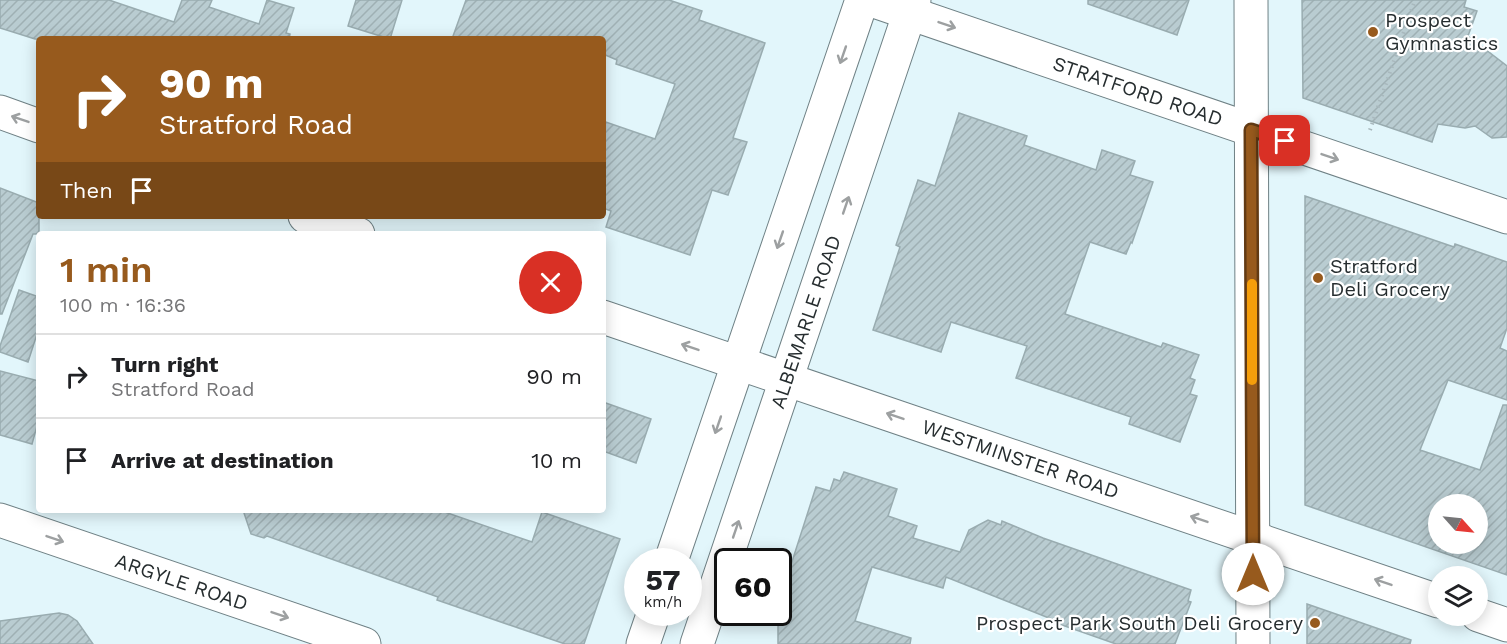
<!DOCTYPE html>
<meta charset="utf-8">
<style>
body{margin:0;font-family:"Work Sans",sans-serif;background:#f2f2f2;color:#202124;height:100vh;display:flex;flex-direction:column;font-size:22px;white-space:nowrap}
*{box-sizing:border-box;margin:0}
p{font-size:20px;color:#757577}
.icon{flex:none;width:33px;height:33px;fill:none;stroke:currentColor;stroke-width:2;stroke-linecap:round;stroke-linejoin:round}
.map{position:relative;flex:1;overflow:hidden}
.details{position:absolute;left:36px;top:231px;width:570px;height:282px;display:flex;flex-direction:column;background:#fff;border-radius:6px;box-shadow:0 3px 15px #0003}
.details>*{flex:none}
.top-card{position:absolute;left:36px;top:36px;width:570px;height:183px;border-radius:6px;box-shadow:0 3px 15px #0003;background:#975a1d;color:#fff;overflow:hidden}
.needle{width:39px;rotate:117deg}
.buttons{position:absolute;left:1428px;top:494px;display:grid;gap:12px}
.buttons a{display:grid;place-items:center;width:60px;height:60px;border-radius:50%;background:#fff;box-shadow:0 3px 15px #0003;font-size:30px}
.speed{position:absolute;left:624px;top:548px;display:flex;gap:12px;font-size:30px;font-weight:700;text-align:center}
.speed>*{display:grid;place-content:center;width:78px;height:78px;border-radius:50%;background:#fff;box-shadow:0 3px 15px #0003;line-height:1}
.speed small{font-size:15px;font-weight:400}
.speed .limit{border:3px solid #111;border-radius:9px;background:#fff;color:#111}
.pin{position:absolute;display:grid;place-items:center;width:51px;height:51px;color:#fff;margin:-26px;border-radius:12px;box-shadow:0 3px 9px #0006}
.me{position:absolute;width:66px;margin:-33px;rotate:0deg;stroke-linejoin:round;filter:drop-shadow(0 0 4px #0008)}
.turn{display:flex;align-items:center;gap:21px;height:126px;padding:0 24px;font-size:27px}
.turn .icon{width:78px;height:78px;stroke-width:2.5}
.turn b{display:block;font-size:42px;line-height:51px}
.then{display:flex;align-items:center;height:57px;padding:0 24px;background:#0003;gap:12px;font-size:22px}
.round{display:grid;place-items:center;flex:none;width:63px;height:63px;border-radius:32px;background:#f2f2f2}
.overview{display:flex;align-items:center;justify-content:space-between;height:102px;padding:0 24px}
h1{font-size:36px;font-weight:600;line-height:45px;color:#975a1d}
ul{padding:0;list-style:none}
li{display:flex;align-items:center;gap:18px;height:84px;padding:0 24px;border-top:2px solid #e0e0e0}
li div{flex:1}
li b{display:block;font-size:22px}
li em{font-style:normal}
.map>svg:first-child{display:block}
</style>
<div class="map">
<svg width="1507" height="644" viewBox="0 0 1507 644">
<defs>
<pattern id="building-hatch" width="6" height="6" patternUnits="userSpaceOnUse" patternTransform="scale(1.5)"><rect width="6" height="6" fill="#b9ccd1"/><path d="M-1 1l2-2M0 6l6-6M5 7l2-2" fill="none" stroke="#9fb0b4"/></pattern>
</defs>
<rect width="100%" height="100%" fill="#e2f6fb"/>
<g fill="url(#building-hatch)" stroke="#99acb0" stroke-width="1.5" fill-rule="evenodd">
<path d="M0,0H109L174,22L182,0H212L209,7L259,24L267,0L294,8L286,33L290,34L289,39H35L0,28Z"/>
<path d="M356,0H402L390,39L348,26Z"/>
<path d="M466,0H669L702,11L699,20L765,43L733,138L747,142L728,195L712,190L690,255L606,227L611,211L603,208V121L655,139L675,84L616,64L617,60L603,54V39H452Z"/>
<path d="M1088,0H1189L1177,35L1088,4Z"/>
<path d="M1302,0H1466L1464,7L1477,11L1468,36L1507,66V137L1492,138L1475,126L1465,128L1438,124L1432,142L1303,98Z"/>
<path d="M959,113L1027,136L1024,145L1096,170L1102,150L1135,161L1130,175L1153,182L1132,243L1131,242L1126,254L1090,242L1065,314L1161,347L1163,343L1199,355L1190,378L1195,380L1190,394L1197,396L1180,442L1129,424L1131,417L1016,378L1027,346L951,322L941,352L873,330L900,247L896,245L918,180L935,186Z"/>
<path d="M0,188L39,203V234H33L2,314H0Z"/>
<path d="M1305,196L1454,247L1455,244L1507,262V328L1500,348L1507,351V400L1448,380L1420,450L1480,470L1503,405H1507V575L1305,505ZM1438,504H1478V543H1438Z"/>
<path d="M19,290L39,297V328L28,362L0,352V346Z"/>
<path d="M0,371L39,381V419L32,444L0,435Z"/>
<path d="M603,402L651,419L636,463L603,451Z"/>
<path d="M844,472L897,489L888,516L917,526L913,538L960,552L969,530L988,520L1001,525L1002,521L1043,538L1191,590L1188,601L1191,602L1175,644H1116L1059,624V622L946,577L943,588L872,567L855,621L911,638L910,644H778V605L816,487L830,491L834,479L840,481Z"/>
<path d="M243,510H439L532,542L542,512L620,539L584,644H565L437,600L438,597L267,536L264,538L251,534Z"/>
<path d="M1307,604L1411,640L1410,644H1307Z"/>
<path d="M59,613L68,615L77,621L93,644H0V621Z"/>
</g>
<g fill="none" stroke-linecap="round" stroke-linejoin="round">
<defs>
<g id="minor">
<path id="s1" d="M871,0L1507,217"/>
<path d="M0,112L39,126"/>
<path d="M305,216L358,234"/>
<path id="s2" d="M603,317L1438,601"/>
<path id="s3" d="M0,520L364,644"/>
<path d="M671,561L862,0"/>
<path d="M1478,615L1507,625"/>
<path d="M643,644L654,612"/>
<path id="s4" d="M697,644L914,0"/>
</g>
<path id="major" d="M1251,0L1253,644"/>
</defs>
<use href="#minor" stroke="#6f8185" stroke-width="35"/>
<use href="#major" stroke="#6f8185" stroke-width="35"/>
<path stroke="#a8b8bd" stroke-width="4" stroke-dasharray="1.5 4.5" stroke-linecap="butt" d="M1370,130L1415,0"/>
<use href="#minor" stroke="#fff" stroke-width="33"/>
<use href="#major" stroke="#fff" stroke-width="33"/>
</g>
<defs><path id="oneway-shaft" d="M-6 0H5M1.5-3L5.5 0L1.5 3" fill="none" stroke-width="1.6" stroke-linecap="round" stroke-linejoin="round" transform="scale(1.5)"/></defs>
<g stroke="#9da0a1">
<use href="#oneway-shaft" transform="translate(947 25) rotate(19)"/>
<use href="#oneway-shaft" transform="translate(843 55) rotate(109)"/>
<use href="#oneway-shaft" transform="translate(20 119) rotate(-161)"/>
<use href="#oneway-shaft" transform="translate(1330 157) rotate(19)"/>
<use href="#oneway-shaft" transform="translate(846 205) rotate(-71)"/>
<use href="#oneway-shaft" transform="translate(780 240) rotate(109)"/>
<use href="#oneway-shaft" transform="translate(690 347) rotate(-161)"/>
<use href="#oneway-shaft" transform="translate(895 416) rotate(-161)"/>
<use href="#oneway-shaft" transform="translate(718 425) rotate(109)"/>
<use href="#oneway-shaft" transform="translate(1199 519) rotate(-161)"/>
<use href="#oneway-shaft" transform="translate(736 529) rotate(-71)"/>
<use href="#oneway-shaft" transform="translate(55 539) rotate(19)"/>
<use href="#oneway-shaft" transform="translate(1383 582) rotate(-161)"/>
<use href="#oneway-shaft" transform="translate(280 615) rotate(19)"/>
</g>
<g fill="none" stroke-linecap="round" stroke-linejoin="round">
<defs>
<path id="route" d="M1253,574L1251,130L1285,141"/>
</defs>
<use href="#route" stroke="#623a13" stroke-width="15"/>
<use href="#route" stroke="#975a1d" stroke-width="10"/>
<path stroke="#f59e0b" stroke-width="10" d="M1252,284V380"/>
</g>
<g fill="#975a1d" stroke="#fff" stroke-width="2">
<circle cx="1373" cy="32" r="6"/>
<circle cx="1318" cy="278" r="6"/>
<circle cx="1315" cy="623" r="6"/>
</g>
<g text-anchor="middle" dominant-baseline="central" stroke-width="4.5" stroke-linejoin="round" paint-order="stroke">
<g font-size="20" fill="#262d2f" stroke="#fff" text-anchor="start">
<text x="1385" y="20">Prospect<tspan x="1385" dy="23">Gymnastics</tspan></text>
<text x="1330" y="266">Stratford<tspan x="1330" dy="23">Deli Grocery</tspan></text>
<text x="1303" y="623" text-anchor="end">Prospect Park South Deli Grocery</text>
</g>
<g font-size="20" fill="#262d2f" stroke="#fff">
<text stroke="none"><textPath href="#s1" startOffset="282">STRATFORD ROAD</textPath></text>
<text stroke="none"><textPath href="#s4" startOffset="340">ALBEMARLE ROAD</textPath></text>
<text stroke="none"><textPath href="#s2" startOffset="441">WESTMINSTER ROAD</textPath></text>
<text stroke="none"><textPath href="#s3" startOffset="192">ARGYLE ROAD</textPath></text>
</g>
</g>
</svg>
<div class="buttons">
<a><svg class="needle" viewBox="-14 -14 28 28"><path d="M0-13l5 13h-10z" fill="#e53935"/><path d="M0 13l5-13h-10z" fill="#757577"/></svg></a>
<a><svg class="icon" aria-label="layers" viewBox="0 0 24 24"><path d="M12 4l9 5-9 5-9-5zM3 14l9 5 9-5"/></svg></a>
</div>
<div class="speed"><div>57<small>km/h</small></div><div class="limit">60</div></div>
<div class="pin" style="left:1285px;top:141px;background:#d93025"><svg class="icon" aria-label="arrive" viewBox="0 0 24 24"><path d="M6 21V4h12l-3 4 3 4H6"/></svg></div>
<svg class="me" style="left:1253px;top:574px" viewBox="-20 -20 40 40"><circle r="19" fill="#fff"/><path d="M0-13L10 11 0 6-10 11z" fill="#975a1d"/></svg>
<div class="top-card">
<div class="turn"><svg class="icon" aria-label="right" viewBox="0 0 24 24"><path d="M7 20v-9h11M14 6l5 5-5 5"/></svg><div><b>90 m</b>Stratford Road</div></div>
<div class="then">Then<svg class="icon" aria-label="arrive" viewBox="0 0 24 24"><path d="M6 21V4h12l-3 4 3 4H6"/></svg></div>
</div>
<section class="details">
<div class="overview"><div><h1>1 min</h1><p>100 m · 16:36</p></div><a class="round" style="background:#d93025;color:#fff"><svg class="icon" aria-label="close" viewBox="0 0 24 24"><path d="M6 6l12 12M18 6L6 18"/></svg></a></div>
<ul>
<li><svg class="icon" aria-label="right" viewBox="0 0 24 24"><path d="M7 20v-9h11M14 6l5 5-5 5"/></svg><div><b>Turn right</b><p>Stratford Road</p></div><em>90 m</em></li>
<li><svg class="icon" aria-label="arrive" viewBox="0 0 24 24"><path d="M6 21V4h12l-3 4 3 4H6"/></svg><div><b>Arrive at destination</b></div><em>10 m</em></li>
</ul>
</section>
</div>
